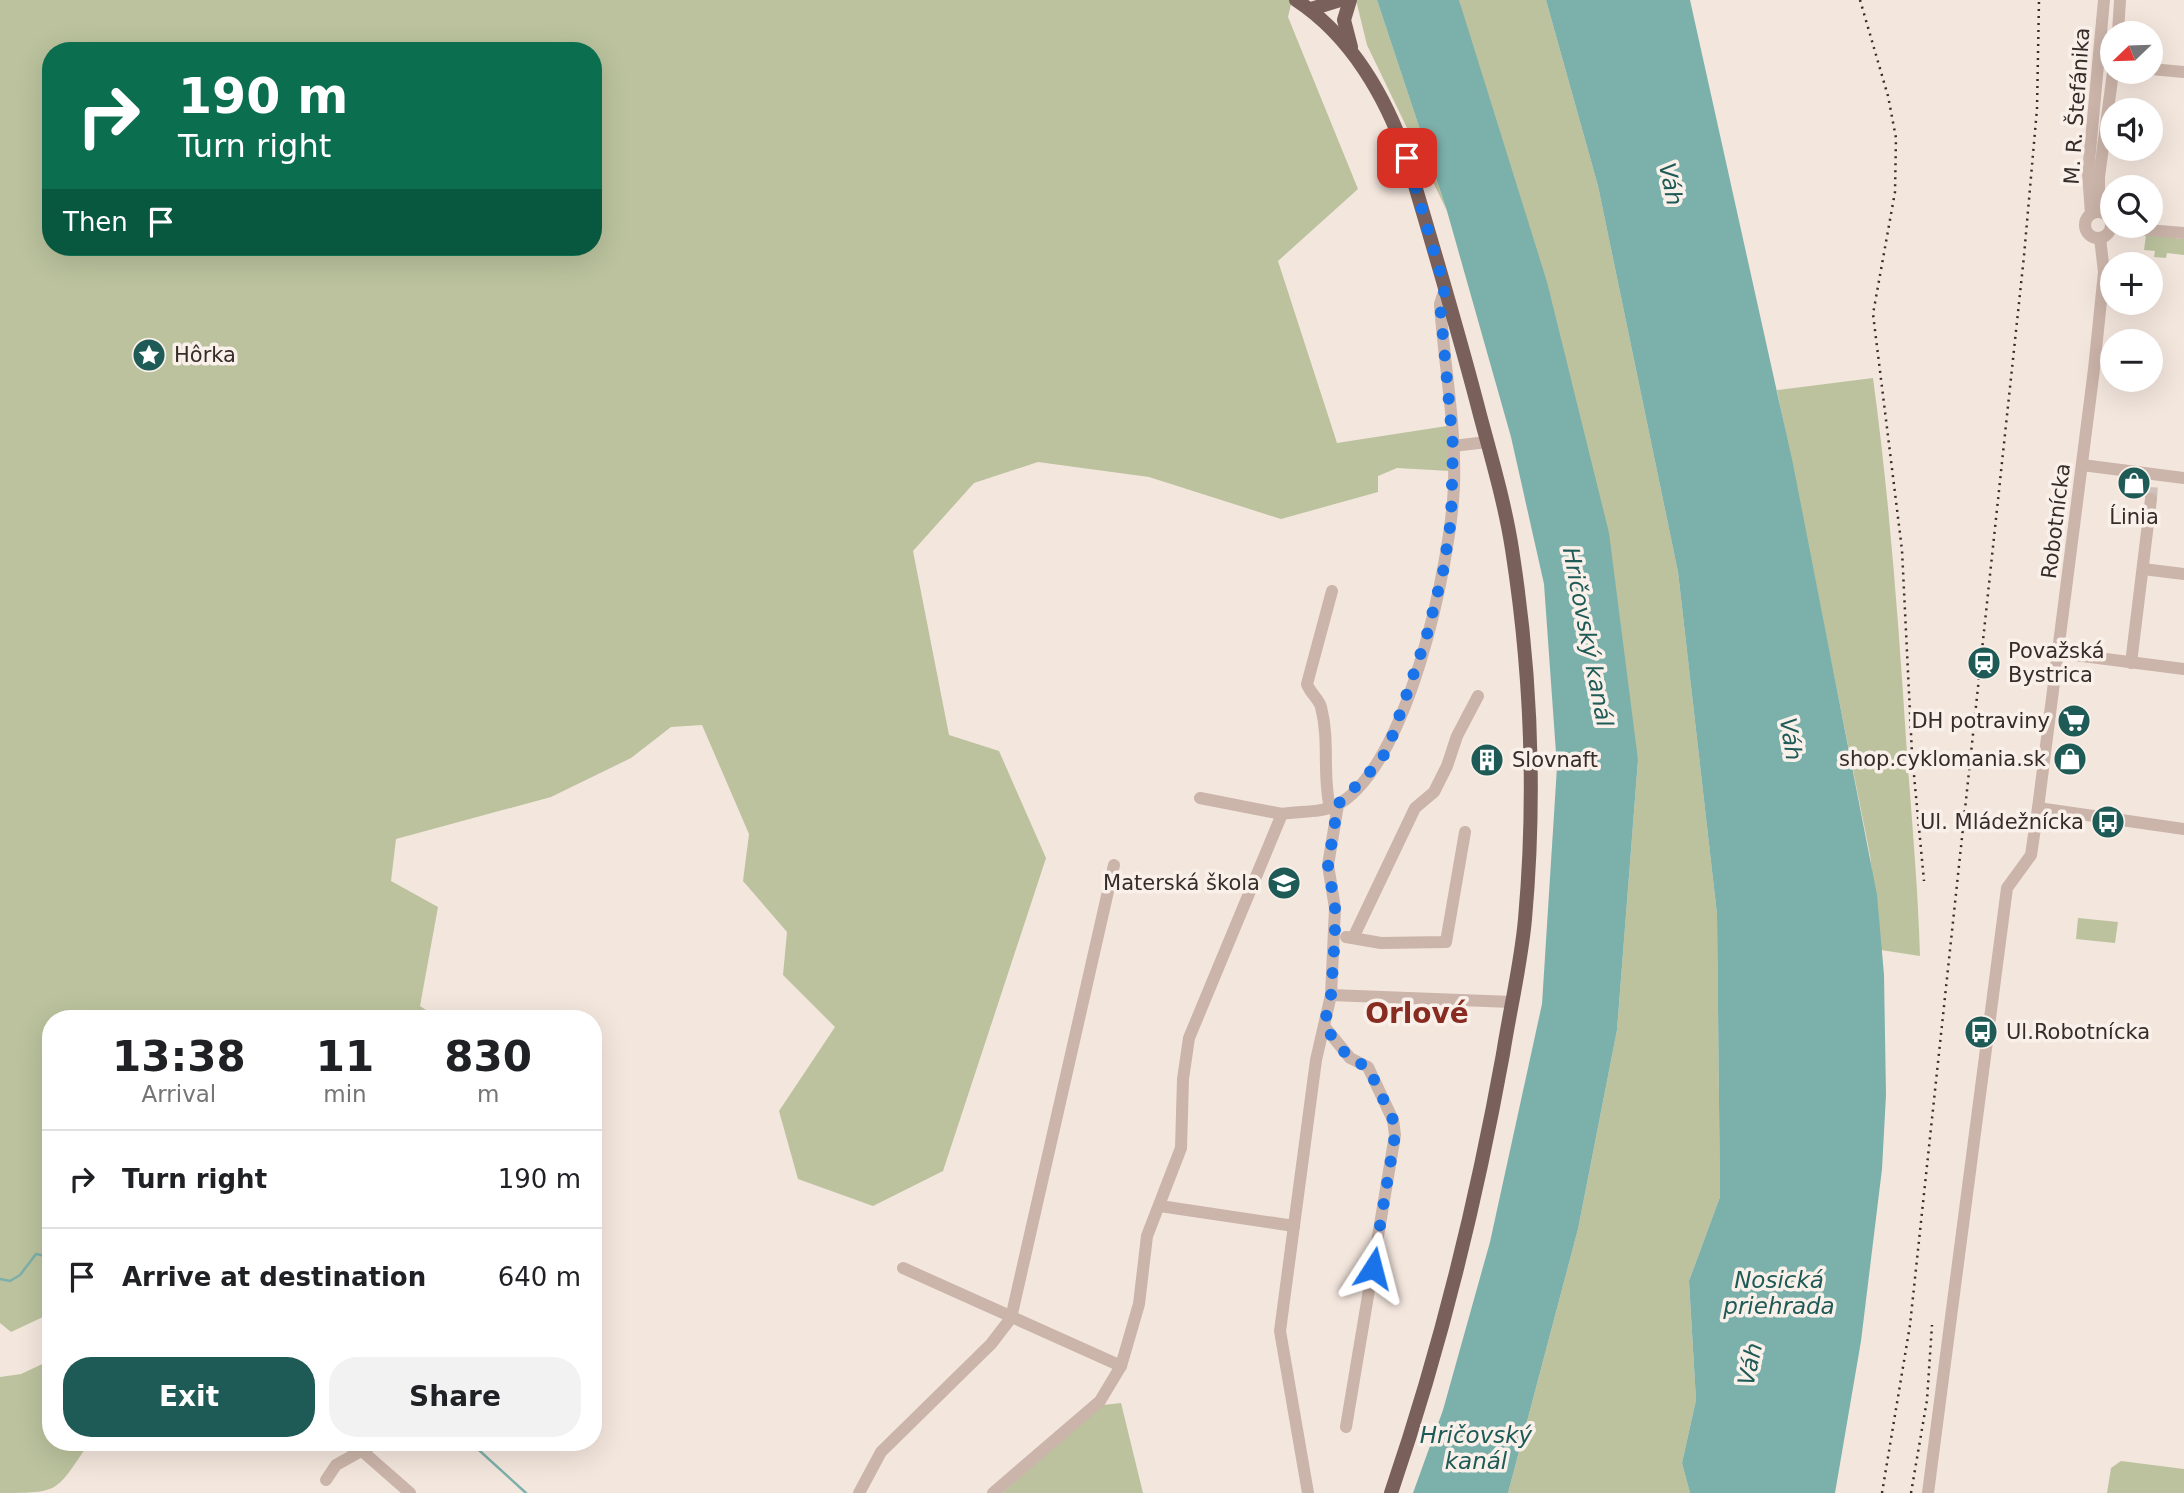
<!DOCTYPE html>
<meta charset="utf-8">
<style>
body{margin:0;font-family:"DejaVu Sans",sans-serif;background:#f2f2f2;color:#202124;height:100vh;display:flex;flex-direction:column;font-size:26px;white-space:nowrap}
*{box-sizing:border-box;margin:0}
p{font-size:23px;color:#757577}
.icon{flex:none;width:38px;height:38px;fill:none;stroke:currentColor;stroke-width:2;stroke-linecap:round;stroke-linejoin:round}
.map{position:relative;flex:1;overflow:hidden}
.drawer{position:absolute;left:42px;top:1010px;width:560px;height:441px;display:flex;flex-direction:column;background:#fff;border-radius:28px;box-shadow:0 7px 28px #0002}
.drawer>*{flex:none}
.guide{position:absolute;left:42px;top:42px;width:560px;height:214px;border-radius:28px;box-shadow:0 7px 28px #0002;background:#0b6e4f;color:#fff;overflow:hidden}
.needle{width:46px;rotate:247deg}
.controls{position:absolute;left:2100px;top:21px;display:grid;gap:14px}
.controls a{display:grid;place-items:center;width:63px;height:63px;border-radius:50%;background:#fff;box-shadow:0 7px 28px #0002;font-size:35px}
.pin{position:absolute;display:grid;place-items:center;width:60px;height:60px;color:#fff;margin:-30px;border-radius:14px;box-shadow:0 4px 10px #0006}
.me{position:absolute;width:77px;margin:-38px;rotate:9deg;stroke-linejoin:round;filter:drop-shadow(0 0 5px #0008)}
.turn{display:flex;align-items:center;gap:24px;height:147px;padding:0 21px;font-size:32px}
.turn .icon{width:91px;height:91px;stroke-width:2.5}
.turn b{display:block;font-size:49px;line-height:60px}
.then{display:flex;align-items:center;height:66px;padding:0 21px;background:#0003;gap:14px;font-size:26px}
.eta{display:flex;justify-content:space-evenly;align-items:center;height:119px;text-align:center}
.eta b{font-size:42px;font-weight:700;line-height:49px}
.button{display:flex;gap:14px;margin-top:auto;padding:14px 21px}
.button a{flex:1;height:80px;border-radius:28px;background:#1e5a56;color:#fff;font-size:28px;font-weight:700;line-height:80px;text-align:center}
.button a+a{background:#f2f2f2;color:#202124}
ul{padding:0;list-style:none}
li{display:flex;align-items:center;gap:21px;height:98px;padding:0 21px;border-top:2px solid #e0e0e0}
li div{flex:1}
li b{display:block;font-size:26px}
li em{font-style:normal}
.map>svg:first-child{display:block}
</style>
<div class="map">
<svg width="2184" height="1493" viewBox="0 0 2184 1493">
<rect width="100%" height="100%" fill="#f3e6dd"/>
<g fill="#bbc29d" fill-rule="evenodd">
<path d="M0,0H1292L1288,17L1358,189L1278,261L1337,443L1447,426L1450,471L1397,468L1378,476V492L1281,519L1149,477L1038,462L974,483L913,551L949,735L999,751L1046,858L943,1171L873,1206L798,1179L779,1111L835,1027L783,975L787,932L743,881L749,834L702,725L671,727L631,758L551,797L396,839L391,881L438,907L420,1006L438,1018H51V1319L45,1316L11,1332L0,1323ZM51,51H593V247H51Z"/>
<path d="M1356,0H1377L1447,211L1367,45Z"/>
<path d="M1459,0H1546L1598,186L1678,572L1717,914L1720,1197L1689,1281L1696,1400L1682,1463L1690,1493H1508L1578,1229L1617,1030L1638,760Z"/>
<path d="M2146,235L2184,239V255L2167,253L2166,258L2154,257L2155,251L2144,250Z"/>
<path d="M1873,378C1890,504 1899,628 1907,754C1912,822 1918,888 1920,956L1881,950L1870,855L1777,390Z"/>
<path d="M2078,918L2118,922L2115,943L2076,939Z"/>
<path d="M51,1360V1442H90C55,1492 62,1493 0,1493V1377L21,1374Z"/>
<path d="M1121,1403L1143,1493H1002L1103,1405Z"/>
<path d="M2121,1461L2184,1469V1493H2107L2111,1468Z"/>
</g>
<g fill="#7cb0ab">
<path d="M1377,0H1459L1547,282L1609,533L1638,760L1617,1030L1578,1229L1508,1493H1413L1443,1410L1490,1242L1542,1004L1557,767L1544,584L1511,437L1447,211Z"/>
<path d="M1546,0H1690L1793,464L1877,895L1884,975L1886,1095L1882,1169L1861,1341L1835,1493H1690L1682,1463L1696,1400L1689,1281L1720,1197L1717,914L1678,572L1598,186Z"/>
</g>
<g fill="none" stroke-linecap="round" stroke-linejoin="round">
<g stroke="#7cb0ab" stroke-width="2.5">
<path d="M0,1279L10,1281L20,1275L36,1254L51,1257"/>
<path d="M470,1442L526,1493"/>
</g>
<path stroke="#cec1b9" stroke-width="12" stroke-dasharray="12 6" stroke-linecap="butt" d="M2151,499L2152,484"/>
<g stroke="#cbb4a9" stroke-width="12">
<path d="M2118,33L2120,0"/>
<path d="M2151,69L2184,72"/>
<path d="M2099,212V177L2113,72"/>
<circle cx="2098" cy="225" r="13"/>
<path d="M2091,214L2088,173L2104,0"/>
<path d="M2111,227L2184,233"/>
<path d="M1453,446L1487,442"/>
<path d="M2082,465L2184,478"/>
<path d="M2143,569L2184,574"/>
<path d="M2059,653L2184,669"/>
<path d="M2131,663L2151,499"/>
<path d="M1200,798L1282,814"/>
<path d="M1330,808C1322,774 1330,742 1321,707C1319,699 1310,693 1307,684L1332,591"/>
<path d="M2038,808L2184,829"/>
<path d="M1346,937L1381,943L1446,942L1465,832"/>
<path d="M1353,938L1415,808L1434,792L1447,766L1457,736L1478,696"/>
<path d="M1331,995L1512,1002"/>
<path d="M1324,1026L1350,1058L1368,1067L1393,1120L1395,1135L1346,1427"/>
<path d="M1160,1206L1294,1226"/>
<path d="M903,1268L1121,1366"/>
<path d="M361,1450L410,1493"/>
<path d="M326,1480L336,1465L377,1442"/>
<path d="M859,1493L881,1452L991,1344L1011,1318L1114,865"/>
<path d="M993,1493L1100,1401L1121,1366L1139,1304L1147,1236L1181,1148L1183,1079L1189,1038L1282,814C1298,811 1321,813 1335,806C1408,770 1451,561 1454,485C1456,425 1444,364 1440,304L1445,289"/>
<path d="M1308,1493L1280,1331L1316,1060L1331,995L1335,908L1328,865L1338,805"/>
<path d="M1928,1493L2007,888L2031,855L2038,808L2094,369L2104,272L2100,238"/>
</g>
<g stroke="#7a605a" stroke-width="14">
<path d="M1296,0C1351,36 1386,97 1407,158C1432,244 1458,329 1480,415C1492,460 1505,504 1512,549C1531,671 1536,796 1525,919C1521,964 1510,1009 1503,1054C1476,1203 1440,1350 1391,1493"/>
<path d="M1350,0L1344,20L1351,47"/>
<path d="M1311,9L1340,0"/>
</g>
<g stroke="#382c29" stroke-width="2.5" stroke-dasharray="2 5" stroke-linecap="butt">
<path d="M1860,0L1888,96L1896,138L1895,192L1873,314L1902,550L1912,754L1924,881"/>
<path d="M1882,1493L1910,1325L2024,256L2037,109L2039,0"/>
<path d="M1911,1493L1927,1400L1932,1325"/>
</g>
</g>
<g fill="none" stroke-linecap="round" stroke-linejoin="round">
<path stroke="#1a73e8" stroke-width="12" stroke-dasharray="0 21.6" d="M1373,1268L1395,1135L1393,1120L1368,1067L1350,1059L1324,1026L1331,995L1335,935V908L1328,865L1338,804L1381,761L1391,740L1426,638L1443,572L1451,520L1453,446L1440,304L1445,289L1407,158"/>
</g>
<defs>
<symbol id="sight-disc" viewBox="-11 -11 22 22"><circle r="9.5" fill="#1e5a56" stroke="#faf0ea"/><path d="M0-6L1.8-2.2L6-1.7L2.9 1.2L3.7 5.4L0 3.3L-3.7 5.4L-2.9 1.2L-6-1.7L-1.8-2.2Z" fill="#fff"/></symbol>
<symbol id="shop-disc" viewBox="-11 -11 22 22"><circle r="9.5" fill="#1e5a56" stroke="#faf0ea"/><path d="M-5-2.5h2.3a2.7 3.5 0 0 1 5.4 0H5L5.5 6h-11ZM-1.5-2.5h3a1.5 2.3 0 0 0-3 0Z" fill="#fff"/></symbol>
<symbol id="station-disc" viewBox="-11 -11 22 22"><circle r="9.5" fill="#1e5a56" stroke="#faf0ea"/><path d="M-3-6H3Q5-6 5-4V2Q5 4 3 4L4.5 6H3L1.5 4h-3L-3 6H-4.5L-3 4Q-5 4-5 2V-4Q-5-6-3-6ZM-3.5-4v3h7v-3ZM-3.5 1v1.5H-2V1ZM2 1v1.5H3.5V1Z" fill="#fff"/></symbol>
<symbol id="supermarket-disc" viewBox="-11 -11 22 22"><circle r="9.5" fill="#1e5a56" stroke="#faf0ea"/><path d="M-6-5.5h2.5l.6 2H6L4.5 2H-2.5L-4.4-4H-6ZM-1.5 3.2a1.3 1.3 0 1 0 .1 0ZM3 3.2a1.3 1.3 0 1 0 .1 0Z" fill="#fff"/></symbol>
<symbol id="building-disc" viewBox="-11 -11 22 22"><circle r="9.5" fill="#1e5a56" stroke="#faf0ea"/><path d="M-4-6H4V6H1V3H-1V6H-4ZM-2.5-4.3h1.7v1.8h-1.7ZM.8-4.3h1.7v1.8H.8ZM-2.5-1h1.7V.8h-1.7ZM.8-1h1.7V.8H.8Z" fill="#fff"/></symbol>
<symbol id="bus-disc" viewBox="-11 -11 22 22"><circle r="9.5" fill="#1e5a56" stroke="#faf0ea"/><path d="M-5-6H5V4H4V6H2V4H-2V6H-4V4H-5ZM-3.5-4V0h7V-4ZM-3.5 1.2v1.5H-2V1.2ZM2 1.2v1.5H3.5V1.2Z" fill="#fff"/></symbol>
<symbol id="school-disc" viewBox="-11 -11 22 22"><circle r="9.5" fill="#1e5a56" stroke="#faf0ea"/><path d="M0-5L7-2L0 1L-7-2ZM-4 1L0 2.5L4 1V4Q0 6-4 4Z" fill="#fff"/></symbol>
</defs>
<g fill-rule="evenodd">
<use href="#sight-disc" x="130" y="336" width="38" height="38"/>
<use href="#shop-disc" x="2115" y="464" width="38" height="38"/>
<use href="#station-disc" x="1965" y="644" width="38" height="38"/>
<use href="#supermarket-disc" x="2055" y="702" width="38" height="38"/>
<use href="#shop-disc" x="2051" y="740" width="38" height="38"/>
<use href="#building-disc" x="1468" y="741" width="38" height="38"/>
<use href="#bus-disc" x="2089" y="803" width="38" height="38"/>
<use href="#school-disc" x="1265" y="864" width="38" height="38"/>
<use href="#bus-disc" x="1962" y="1013" width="38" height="38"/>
</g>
<g text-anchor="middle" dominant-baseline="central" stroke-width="7" stroke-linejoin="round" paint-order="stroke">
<g font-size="21" fill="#382c29" stroke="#faf0ea">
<text transform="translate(2077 106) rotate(-86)">M. R. Štefánika</text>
<text transform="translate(2056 521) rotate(-83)">Robotnícka</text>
</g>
<g font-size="21" fill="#382c29" stroke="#faf0ea" text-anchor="start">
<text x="174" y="355">Hôrka</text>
<text x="2134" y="517" text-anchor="middle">Ĺinia</text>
<text x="2008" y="651">Považská<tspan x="2008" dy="24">Bystrica</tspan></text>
<text x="2050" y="721" text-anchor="end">DH potraviny</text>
<text x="2046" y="759" text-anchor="end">shop.cyklomania.sk</text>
<text x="1512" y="760">Slovnaft</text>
<text x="2084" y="822" text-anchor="end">Ul. Mládežnícka</text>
<text x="1260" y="883" text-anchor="end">Materská škola</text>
<text x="2006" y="1032">Ul.Robotnícka</text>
</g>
<g font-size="23" font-style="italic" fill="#1e5a56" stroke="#faf0ea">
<text transform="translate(1671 184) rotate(78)">Váh</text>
<text transform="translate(1588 637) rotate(79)">Hričovský kanál</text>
<text transform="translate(1791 739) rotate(81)">Váh</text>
<text x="1779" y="1280">Nosická<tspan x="1779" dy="26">priehrada</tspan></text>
<text transform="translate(1750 1364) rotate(-78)">Váh</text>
<text x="1476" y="1435">Hričovský<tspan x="1476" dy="26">kanál</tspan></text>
</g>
<g font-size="28" font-weight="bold" fill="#882c21" stroke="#faf0ea">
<text x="1417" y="1013">Orlové</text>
</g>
</g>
</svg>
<div class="controls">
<a><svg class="needle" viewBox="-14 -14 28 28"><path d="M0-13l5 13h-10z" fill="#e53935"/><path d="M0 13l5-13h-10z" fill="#757577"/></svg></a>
<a><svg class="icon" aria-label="sound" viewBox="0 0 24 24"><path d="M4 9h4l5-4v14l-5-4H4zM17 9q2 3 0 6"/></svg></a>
<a><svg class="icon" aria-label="search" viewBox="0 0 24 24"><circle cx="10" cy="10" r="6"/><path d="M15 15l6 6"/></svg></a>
<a>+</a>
<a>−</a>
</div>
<div class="pin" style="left:1407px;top:158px;background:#d93025"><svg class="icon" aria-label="arrive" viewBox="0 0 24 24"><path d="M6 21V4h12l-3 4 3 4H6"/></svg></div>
<svg class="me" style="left:1373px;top:1268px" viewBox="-20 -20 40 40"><path d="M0-17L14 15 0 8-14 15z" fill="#1a73e8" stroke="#fff" stroke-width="4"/></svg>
<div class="guide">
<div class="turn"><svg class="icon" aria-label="right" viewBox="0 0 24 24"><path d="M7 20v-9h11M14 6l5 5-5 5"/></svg><div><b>190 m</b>Turn right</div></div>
<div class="then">Then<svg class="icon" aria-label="arrive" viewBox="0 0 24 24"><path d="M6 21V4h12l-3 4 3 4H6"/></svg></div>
</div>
<section class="drawer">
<div class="eta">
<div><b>13:38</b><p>Arrival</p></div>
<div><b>11</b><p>min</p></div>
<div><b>830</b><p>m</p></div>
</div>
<ul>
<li><svg class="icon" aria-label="right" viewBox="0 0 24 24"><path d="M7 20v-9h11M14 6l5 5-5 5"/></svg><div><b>Turn right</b></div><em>190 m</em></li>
<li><svg class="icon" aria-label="arrive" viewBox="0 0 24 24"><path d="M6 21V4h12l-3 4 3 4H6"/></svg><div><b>Arrive at destination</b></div><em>640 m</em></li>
</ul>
<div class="button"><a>Exit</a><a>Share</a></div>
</section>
</div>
